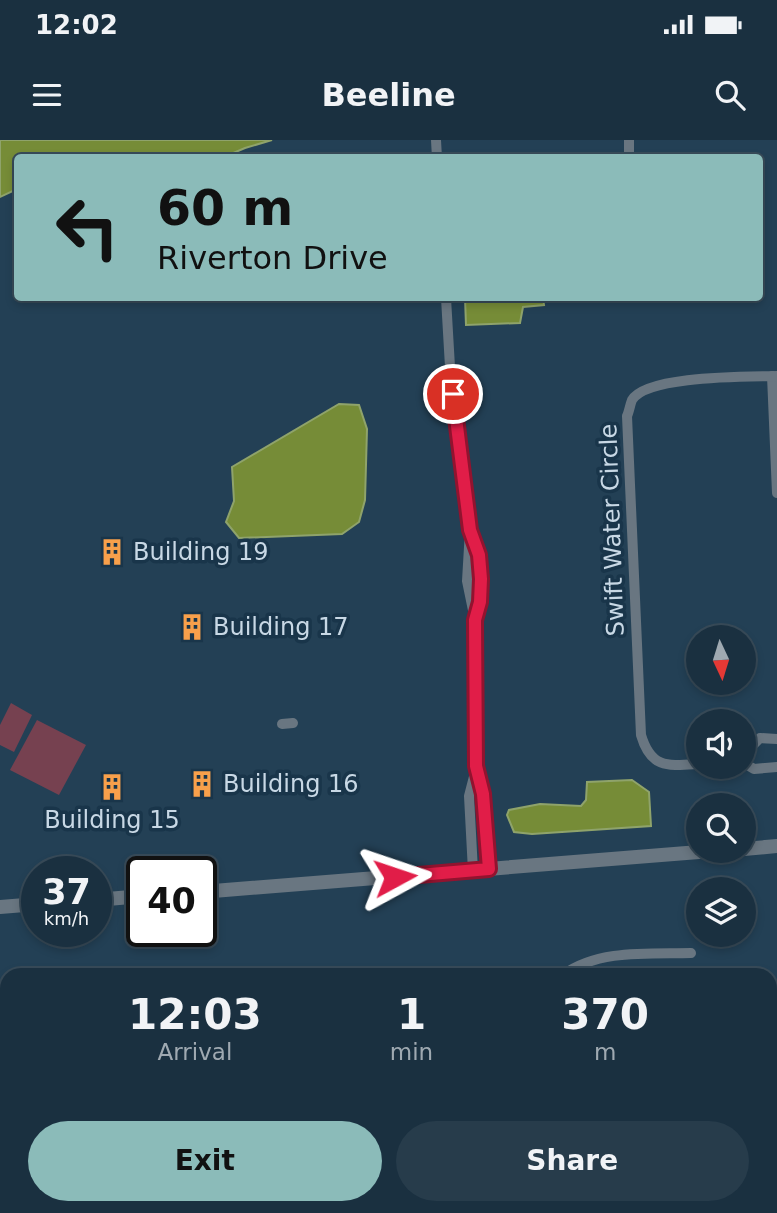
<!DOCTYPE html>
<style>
body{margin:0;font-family:"DejaVu Sans",sans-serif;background:#273c4b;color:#f1f3f6;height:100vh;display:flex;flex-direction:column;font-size:26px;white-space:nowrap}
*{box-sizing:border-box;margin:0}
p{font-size:23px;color:#9fa9b1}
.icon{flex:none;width:38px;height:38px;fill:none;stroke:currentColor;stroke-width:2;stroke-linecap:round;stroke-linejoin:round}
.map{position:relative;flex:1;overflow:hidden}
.details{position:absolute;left:0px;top:828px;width:777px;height:247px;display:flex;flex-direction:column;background:#1a3040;border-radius:21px 21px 0 0;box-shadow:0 4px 10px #0003,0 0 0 2px #384b59}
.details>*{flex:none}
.top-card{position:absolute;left:14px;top:14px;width:749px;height:147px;border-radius:7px;box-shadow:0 4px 10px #0003,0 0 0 2px #384b59;background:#8bbbb9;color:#111;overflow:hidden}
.needle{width:46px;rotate:176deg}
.tools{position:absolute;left:686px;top:485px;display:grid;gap:14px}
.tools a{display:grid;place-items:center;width:70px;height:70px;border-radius:50%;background:#1a3040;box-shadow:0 4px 10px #0003,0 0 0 2px #384b59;font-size:35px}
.speed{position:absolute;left:21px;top:716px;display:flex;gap:14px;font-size:35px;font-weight:700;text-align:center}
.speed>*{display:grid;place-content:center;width:91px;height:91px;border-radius:50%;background:#1a3040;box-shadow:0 4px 10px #0003,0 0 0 2px #384b59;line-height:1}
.speed small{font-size:18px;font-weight:400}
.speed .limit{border:4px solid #111;border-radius:10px;background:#fff;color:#111}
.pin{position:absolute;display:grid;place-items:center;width:60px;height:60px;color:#fff;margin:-30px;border:4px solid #fff;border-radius:50%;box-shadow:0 2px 7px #0007}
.me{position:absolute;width:77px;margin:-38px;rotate:85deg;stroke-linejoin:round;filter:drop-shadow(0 0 5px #0008)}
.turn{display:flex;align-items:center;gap:24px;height:147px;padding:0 28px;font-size:32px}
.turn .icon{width:91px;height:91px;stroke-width:2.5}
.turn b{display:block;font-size:49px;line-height:60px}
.eta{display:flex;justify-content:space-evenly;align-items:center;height:119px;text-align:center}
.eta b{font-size:42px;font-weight:600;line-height:49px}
.button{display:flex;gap:14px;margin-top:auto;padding:14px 28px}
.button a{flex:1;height:80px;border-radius:42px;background:#8bbbb9;color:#111;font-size:28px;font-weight:600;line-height:80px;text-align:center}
.button a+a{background:#273c4b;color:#f1f3f6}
.status{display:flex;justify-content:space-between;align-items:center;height:49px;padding:0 35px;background:#1a3040;direction:ltr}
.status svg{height:19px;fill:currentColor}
header{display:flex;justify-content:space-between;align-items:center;height:91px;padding:0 28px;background:#1a3040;font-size:32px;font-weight:600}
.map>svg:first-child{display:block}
</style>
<div class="status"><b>12:02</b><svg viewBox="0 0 49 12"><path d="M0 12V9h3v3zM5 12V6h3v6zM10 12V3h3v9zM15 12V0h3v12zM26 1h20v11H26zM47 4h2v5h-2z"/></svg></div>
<header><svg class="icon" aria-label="menu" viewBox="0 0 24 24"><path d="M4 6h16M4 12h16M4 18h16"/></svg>Beeline<svg class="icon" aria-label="search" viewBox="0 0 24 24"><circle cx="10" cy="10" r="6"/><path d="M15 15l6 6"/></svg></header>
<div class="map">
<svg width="777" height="1073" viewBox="0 0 777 1073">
<rect width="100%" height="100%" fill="#234055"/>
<g fill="#764150">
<path d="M11,563L32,575L14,612L0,605V585Z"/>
<path d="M37,580L86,605L59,655L10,630Z"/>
<path d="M83,1068H466L469,1073H78Z"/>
</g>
<g fill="#768c37" stroke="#8fa36b" stroke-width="2">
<path d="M0,0H272L245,8L224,17L18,18L17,49L0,57Z"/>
<path d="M465,158H543L544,165L523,167L520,183L466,185Z"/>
<path d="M339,264L359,265L367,289L365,360L359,382L342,394L239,398L226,382L234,361L232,327Z"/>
<path d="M632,640L649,652L651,686L532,694L514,692L507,675L509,670L540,664L581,666L586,660L587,642Z"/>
</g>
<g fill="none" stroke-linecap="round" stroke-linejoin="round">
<g stroke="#697681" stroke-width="10">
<path d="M436,0L437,18"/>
<path d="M629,0V18"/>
<path d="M446,158L450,227L470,390L467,441L475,480L476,626L483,654L489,729"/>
<path d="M772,236L777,353"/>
<path d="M471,394C482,422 483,448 476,477"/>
<path d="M282,584L293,583"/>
<path d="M744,614L760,598L777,599"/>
<path d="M744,623L754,629L777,627"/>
<path d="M698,624C668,626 651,629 641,595L627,276C629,272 630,265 632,260C647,235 748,237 777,236"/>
<path d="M473,731L469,656L476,629"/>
<path d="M338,835L377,831L398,835"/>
<path d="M563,835C598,809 650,814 691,813"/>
<path d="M0,867L7,869"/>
<path d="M770,965L777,967"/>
<path d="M0,1008L7,1002"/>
<path d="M576,1068V1073"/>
</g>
<g stroke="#697681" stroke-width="14">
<path d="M744,709L777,706"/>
<path d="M201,752L724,710"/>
<path d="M96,760L142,756"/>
<path d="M0,767L37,764"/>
</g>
</g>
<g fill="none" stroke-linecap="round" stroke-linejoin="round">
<defs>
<path id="route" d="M395,737L489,729L483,654L476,626L475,480L480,462L481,439L479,415L470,390L453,254"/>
</defs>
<use href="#route" stroke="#92132f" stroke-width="18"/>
<use href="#route" stroke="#e11d48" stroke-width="12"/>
</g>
<defs>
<symbol id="building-bare" viewBox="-9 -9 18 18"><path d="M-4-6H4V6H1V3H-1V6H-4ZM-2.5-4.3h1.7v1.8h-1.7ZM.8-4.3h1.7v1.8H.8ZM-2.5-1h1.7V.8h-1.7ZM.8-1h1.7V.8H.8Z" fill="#f8a04b" stroke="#19354a" stroke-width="2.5" paint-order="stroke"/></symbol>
</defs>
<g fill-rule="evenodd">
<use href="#building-bare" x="93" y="393" width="38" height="38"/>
<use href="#building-bare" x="173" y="468" width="38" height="38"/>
<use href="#building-bare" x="183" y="625" width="38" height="38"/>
<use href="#building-bare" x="93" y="628" width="38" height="38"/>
</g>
<g text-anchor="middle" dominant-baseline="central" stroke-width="7" stroke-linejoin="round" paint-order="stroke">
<g font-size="24" fill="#c8d8e5" stroke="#19354a">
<text transform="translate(612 390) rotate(-92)">Swift Water Circle</text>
</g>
<g font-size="24" fill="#c8d8e5" stroke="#19354a" text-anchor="start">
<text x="133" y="412">Building 19</text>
<text x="213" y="487">Building 17</text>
<text x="223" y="644">Building 16</text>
<text x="112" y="680" text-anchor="middle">Building 15</text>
</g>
</g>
</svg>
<div class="tools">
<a><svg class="needle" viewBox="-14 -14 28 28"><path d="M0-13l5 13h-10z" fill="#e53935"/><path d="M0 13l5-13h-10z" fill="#9fa9b1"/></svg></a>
<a><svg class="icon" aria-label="sound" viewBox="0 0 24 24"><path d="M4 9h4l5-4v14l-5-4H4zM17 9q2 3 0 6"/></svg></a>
<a><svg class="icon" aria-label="search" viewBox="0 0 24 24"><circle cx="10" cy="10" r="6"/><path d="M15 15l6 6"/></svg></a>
<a><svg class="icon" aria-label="layers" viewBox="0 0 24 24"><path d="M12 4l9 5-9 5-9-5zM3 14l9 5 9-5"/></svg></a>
</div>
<div class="speed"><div>37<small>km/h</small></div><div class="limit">40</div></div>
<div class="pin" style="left:453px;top:254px;background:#d93025"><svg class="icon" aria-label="arrive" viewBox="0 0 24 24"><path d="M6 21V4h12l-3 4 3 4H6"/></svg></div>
<svg class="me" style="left:395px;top:737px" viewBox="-20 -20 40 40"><path d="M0-17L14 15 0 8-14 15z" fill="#e11d48" stroke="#fff" stroke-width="4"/></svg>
<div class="top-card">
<div class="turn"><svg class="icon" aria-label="left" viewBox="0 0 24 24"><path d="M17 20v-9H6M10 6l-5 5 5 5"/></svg><div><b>60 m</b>Riverton Drive</div></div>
</div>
<section class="details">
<div class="eta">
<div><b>12:03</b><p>Arrival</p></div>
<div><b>1</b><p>min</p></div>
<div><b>370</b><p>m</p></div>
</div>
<div class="button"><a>Exit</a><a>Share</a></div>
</section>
</div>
